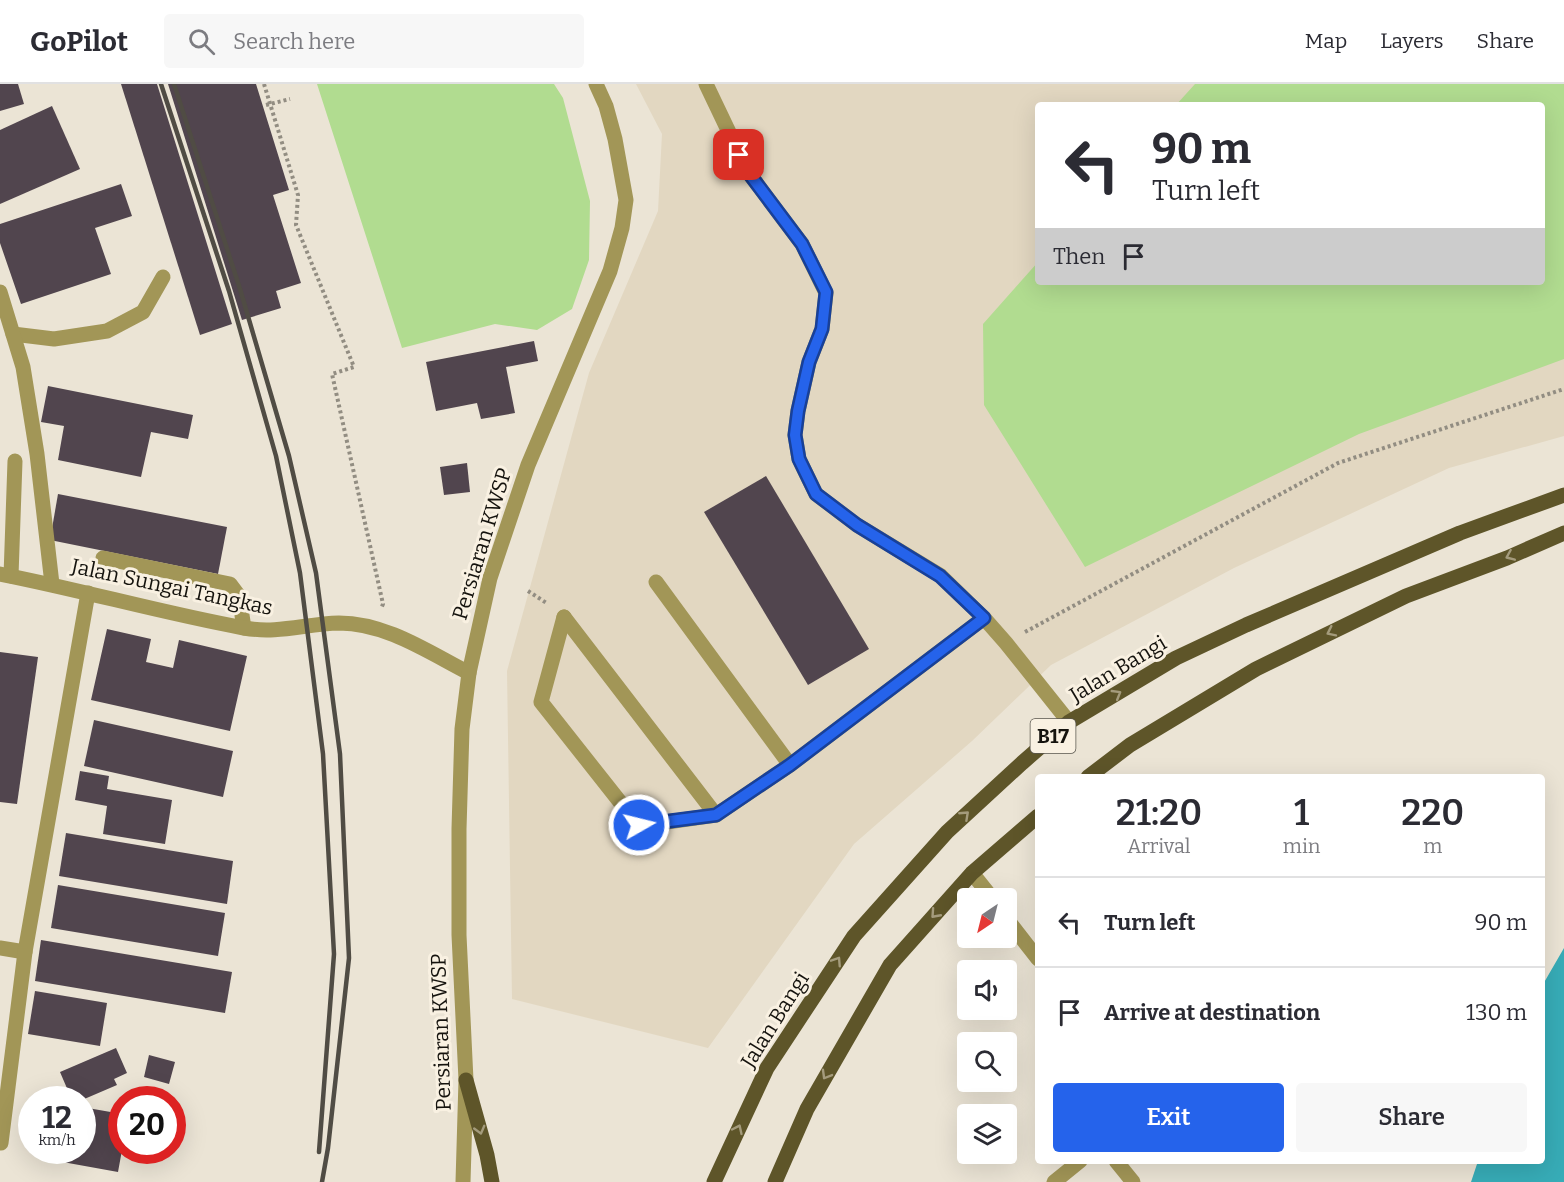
<!DOCTYPE html>
<style>
body{margin:0;font-family:Bitter,serif;background:#f7f7f7;color:#2b2b33;height:100vh;display:flex;flex-direction:column;font-size:22px;white-space:nowrap}
*{box-sizing:border-box;margin:0}
p{font-size:20px;color:#7c7c81}
.icon{flex:none;width:33px;height:33px;fill:none;stroke:currentColor;stroke-width:2;stroke-linecap:round;stroke-linejoin:round}
.map{position:relative;flex:1;overflow:hidden}
.side{position:absolute;left:1035px;top:690px;width:510px;height:390px;display:flex;flex-direction:column;background:#fff;border-radius:6px;box-shadow:0 6px 24px #0002}
.side>*{flex:none}
.guide{position:absolute;left:1035px;top:18px;width:510px;height:183px;border-radius:6px;box-shadow:0 6px 24px #0002;background:#fff;color:#2b2b33;overflow:hidden}
.needle{width:39px;rotate:215deg}
.buttons{position:absolute;left:957px;top:804px;display:grid;gap:12px}
.buttons a{display:grid;place-items:center;width:60px;height:60px;border-radius:6px;background:#fff;box-shadow:0 6px 24px #0002;font-size:30px}
.speed{position:absolute;left:18px;top:1002px;display:flex;gap:12px;font-size:30px;font-weight:700;text-align:center}
.speed>*{display:grid;place-content:center;width:78px;height:78px;border-radius:50%;background:#fff;box-shadow:0 6px 24px #0002;line-height:1}
.speed small{font-size:15px;font-weight:400}
.speed .limit{border:9px solid #d22;background:#fff;color:#111}
.pin{position:absolute;display:grid;place-items:center;width:51px;height:51px;color:#fff;margin:-26px;border-radius:12px;box-shadow:0 3px 9px #0006}
.me{position:absolute;width:66px;margin:-33px;rotate:82deg;stroke-linejoin:round;filter:drop-shadow(0 0 4px #0008)}
.turn{display:flex;align-items:center;gap:21px;height:126px;padding:0 18px;font-size:27px}
.turn .icon{width:78px;height:78px;stroke-width:2.5}
.turn b{display:block;font-size:42px;line-height:51px}
.then{display:flex;align-items:center;height:57px;padding:0 18px;background:#0003;gap:12px;font-size:22px}
.eta{display:flex;justify-content:space-evenly;align-items:center;height:102px;text-align:center}
.eta b{font-size:36px;font-weight:600;line-height:42px}
.primary-button{display:flex;gap:12px;margin-top:auto;padding:12px 18px}
.primary-button a{flex:1;height:69px;border-radius:6px;background:#2563eb;color:#fff;font-size:24px;font-weight:600;line-height:69px;text-align:center}
.primary-button a+a{background:#f7f7f7;color:#2b2b33}
ul{padding:0;list-style:none}
li{display:flex;align-items:center;gap:18px;height:90px;padding:0 18px;border-top:2px solid #e1e1e2}
li div{flex:1}
li b{display:block;font-size:22px}
li em{font-style:normal}
header{display:flex;align-items:center;gap:36px;box-sizing:border-box;height:84px;padding:0 30px;background:#fff;border-bottom:2px solid #e1e1e2}
header strong{font-size:28px}
nav{display:flex;gap:33px;margin-inline-start:auto;font-size:21px}
.search{width:420px;height:54px;background:#f7f7f7;display:flex;align-items:center;gap:15px;box-sizing:border-box;padding:0 21px;border-radius:6px;color:#7c7c81;font-size:22px}
.map>svg:first-child{display:block}
</style>
<header>
<strong>GoPilot</strong>
<div class="search"><svg class="icon" aria-label="search" viewBox="0 0 24 24"><circle cx="10" cy="10" r="6"/><path d="M15 15l6 6"/></svg>Search here</div>
<nav><a>Map</a><a>Layers</a><a>Share</a></nav>
</header>
<div class="map">
<svg width="1564" height="1098" viewBox="0 0 1564 1098">
<rect width="100%" height="100%" fill="#ebe4d5"/>
<path fill="#e2d7c1" fill-rule="evenodd" d="M636,0H1564V352L1449,384L1234,484L1051,581L972,657L854,760L708,964L512,915L507,587L589,289L658,127L662,50ZM1038,21H1542V198H1038Z"/>
<g fill="#b1dc90">
<path d="M317,0H554L563,14L590,117L589,176L572,225L537,246L495,240L402,264Z"/>
<path d="M1195,0H1564V275L1359,350L1085,483L984,321L983,240L1038,178V198H1542V21H1176Z"/>
</g>
<path fill="#37acb7" d="M1564,864V1098H1471L1478,1077H1542V902Z"/>
<g fill="#51454e">
<path d="M0,0H18L24,20L0,27Z"/>
<path d="M121,0H157L232,240L200,251Z"/>
<path d="M168,0H256L289,106L273,111L301,199L276,207L281,224L242,236Z"/>
<path d="M52,22L80,85L0,120V46Z"/>
<path d="M121,100L132,132L95,144L111,190L21,220L0,159V140Z"/>
<path d="M534,257L538,277L506,283L515,329L481,335L477,319L436,327L426,278Z"/>
<path d="M48,302L193,331L188,355L151,348L141,393L58,376L64,342L41,338Z"/>
<path d="M467,379L470,408L444,411L440,383Z"/>
<path d="M766,392L869,565L808,601L704,428Z"/>
<path d="M58,410L227,443L218,490L50,456Z"/>
<path d="M107,545L151,555L146,578L173,584L179,556L247,572L230,647L91,616Z"/>
<path d="M0,568L38,573L17,720L0,718Z"/>
<path d="M94,636L233,667L223,713L84,682Z"/>
<path d="M80,687L109,692L107,705L172,716L165,760L103,750L107,722L75,716Z"/>
<path d="M66,749L233,777L227,820L59,792Z"/>
<path d="M58,801L225,829L218,872L51,844Z"/>
<path d="M41,856L232,888L225,929L35,897Z"/>
<path d="M35,907L107,919L100,962L28,950Z"/>
<path d="M116,964L127,989L114,995L117,1001L82,1016H72L60,988Z"/>
<path d="M149,971L175,978L169,1000L144,993Z"/>
<path d="M82,1023L122,1030V1066L118,1088L46,1075L48,1066H82Z"/>
</g>
<g fill="none" stroke-linecap="round" stroke-linejoin="round">
<g stroke="#928d82" stroke-width="4" stroke-dasharray="3 3" stroke-linecap="butt">
<path d="M264,0L298,111L296,141L354,283L332,290L383,520L381,525"/>
<path d="M266,21L290,15"/>
<path d="M528,507L548,520"/>
<path d="M1025,548L1338,379L1564,305"/>
</g>
<g stroke="#a29657" stroke-width="15">
<path d="M706,0L748,88L802,160L826,209L822,245L809,278L798,327L795,351L799,375L816,410L857,441L941,492L984,534L1006,559L1069,638"/>
<path d="M13,250L54,255L107,247L143,228L163,193"/>
<path d="M103,474L230,500L239,512L244,544"/>
<path d="M11,492L15,377"/>
<path d="M656,498L790,681"/>
<path d="M564,533L541,618L639,742L716,731L790,681L984,534"/>
<path d="M564,533L716,731"/>
<path d="M972,789L992,814"/>
<path d="M1006,834L1038,875"/>
<path d="M1116,1077L1133,1098"/>
<path d="M1054,1098L1080,1077"/>
</g>
<g stroke="#a29657" stroke-width="15">
<path d="M0,208L23,283L37,370L52,500"/>
<path d="M0,864L25,868"/>
<path d="M1,1059L25,868L88,509"/>
</g>
<g stroke="#a29657" stroke-width="15">
<path d="M0,490C82,506 162,529 244,544C278,550 305,540 339,539C386,539 428,568 469,589"/>
<path d="M463,1098L466,996L459,851V745L462,645L469,589L490,494L528,381L610,187L622,144L626,116L615,55L606,22L596,0"/>
</g>
<g stroke="#5e5529" stroke-width="15">
<path d="M1088,693L1130,661L1256,585L1406,512L1507,474L1564,449"/>
<path d="M466,996L487,1071L492,1098"/>
<path d="M714,1098L767,984L854,852L947,748L1022,679L1069,638L1176,574L1246,541L1460,449L1564,411"/>
<path d="M775,1098L807,1025L890,881L972,789L1038,732"/>
</g>
<g stroke="#504c44" stroke-width="4.5">
<path d="M161,0L229,207L276,372L300,489L323,670L334,870L319,1068"/>
<path d="M174,0L240,205L289,372L316,489L340,670L349,874L328,1064L322,1098"/>
</g>
</g>
<defs><path id="oneway-chevron" d="M-2-3.5L2.5 0L-2 3.5" fill="none" stroke-width="1.6" stroke-linecap="round" stroke-linejoin="round" transform="scale(1.5)"/></defs>
<g stroke="#a49b7c">
<use href="#oneway-chevron" transform="translate(1510 472) rotate(157)"/>
<use href="#oneway-chevron" transform="translate(1331 548) rotate(154)"/>
<use href="#oneway-chevron" transform="translate(1117 610) rotate(-31)"/>
<use href="#oneway-chevron" transform="translate(965 731) rotate(-43)"/>
<use href="#oneway-chevron" transform="translate(935 830) rotate(132)"/>
<use href="#oneway-chevron" transform="translate(837 877) rotate(-57)"/>
<use href="#oneway-chevron" transform="translate(826 991) rotate(120)"/>
<use href="#oneway-chevron" transform="translate(738 1045) rotate(-65)"/>
<use href="#oneway-chevron" transform="translate(480 1046) rotate(75)"/>
</g>
<g fill="none" stroke-linecap="round" stroke-linejoin="round">
<defs>
<path id="route" d="M639,741L716,731L790,681L984,534L940,492L857,441L816,410L799,375L795,351L798,327L809,278L822,245L826,208L802,160L748,88L739,71"/>
</defs>
<use href="#route" stroke="#184099" stroke-width="15"/>
<use href="#route" stroke="#2563eb" stroke-width="10"/>
</g>
<g text-anchor="middle" dominant-baseline="central" stroke-width="6" stroke-linejoin="round" paint-order="stroke">
<rect fill="#f9f1e2" stroke="#59564e" stroke-width="1.5" x="1030.5" y="635" width="45" height="34" rx="4.5"/>
<g font-size="20" font-weight="bold" fill="#15130e">
<text x="1053" y="652">B17</text>
</g>
<g font-size="21" fill="#15130e" stroke="#f9f1e2">
<text transform="translate(482 460) rotate(-73)">Persiaran KWSP</text>
<text transform="translate(172 503) rotate(12)">Jalan Sungai Tangkas</text>
<text transform="translate(1118 585) rotate(-31)">Jalan Bangi</text>
<text transform="translate(775 936) rotate(-58)">Jalan Bangi</text>
<text transform="translate(441 948) rotate(-92)">Persiaran KWSP</text>
</g>
</g>
</svg>
<div class="buttons">
<a><svg class="needle" viewBox="-14 -14 28 28"><path d="M0-13l5 13h-10z" fill="#e53935"/><path d="M0 13l5-13h-10z" fill="#7c7c81"/></svg></a>
<a><svg class="icon" aria-label="sound" viewBox="0 0 24 24"><path d="M4 9h4l5-4v14l-5-4H4zM17 9q2 3 0 6"/></svg></a>
<a><svg class="icon" aria-label="search" viewBox="0 0 24 24"><circle cx="10" cy="10" r="6"/><path d="M15 15l6 6"/></svg></a>
<a><svg class="icon" aria-label="layers" viewBox="0 0 24 24"><path d="M12 4l9 5-9 5-9-5zM3 14l9 5 9-5"/></svg></a>
</div>
<div class="speed"><div>12<small>km/h</small></div><div class="limit">20</div></div>
<div class="pin" style="left:739px;top:71px;background:#d93025"><svg class="icon" aria-label="arrive" viewBox="0 0 24 24"><path d="M6 21V4h12l-3 4 3 4H6"/></svg></div>
<svg class="me" style="left:639px;top:741px" viewBox="-20 -20 40 40"><circle r="17" fill="#2563eb" stroke="#fff" stroke-width="3"/><path d="M0-11L8 9 0 5-8 9z" fill="#fff"/></svg>
<div class="guide">
<div class="turn"><svg class="icon" aria-label="left" viewBox="0 0 24 24"><path d="M17 20v-9H6M10 6l-5 5 5 5"/></svg><div><b>90 m</b>Turn left</div></div>
<div class="then">Then<svg class="icon" aria-label="arrive" viewBox="0 0 24 24"><path d="M6 21V4h12l-3 4 3 4H6"/></svg></div>
</div>
<section class="side">
<div class="eta">
<div><b>21:20</b><p>Arrival</p></div>
<div><b>1</b><p>min</p></div>
<div><b>220</b><p>m</p></div>
</div>
<ul>
<li><svg class="icon" aria-label="left" viewBox="0 0 24 24"><path d="M17 20v-9H6M10 6l-5 5 5 5"/></svg><div><b>Turn left</b></div><em>90 m</em></li>
<li><svg class="icon" aria-label="arrive" viewBox="0 0 24 24"><path d="M6 21V4h12l-3 4 3 4H6"/></svg><div><b>Arrive at destination</b></div><em>130 m</em></li>
</ul>
<div class="primary-button"><a>Exit</a><a>Share</a></div>
</section>
</div>
